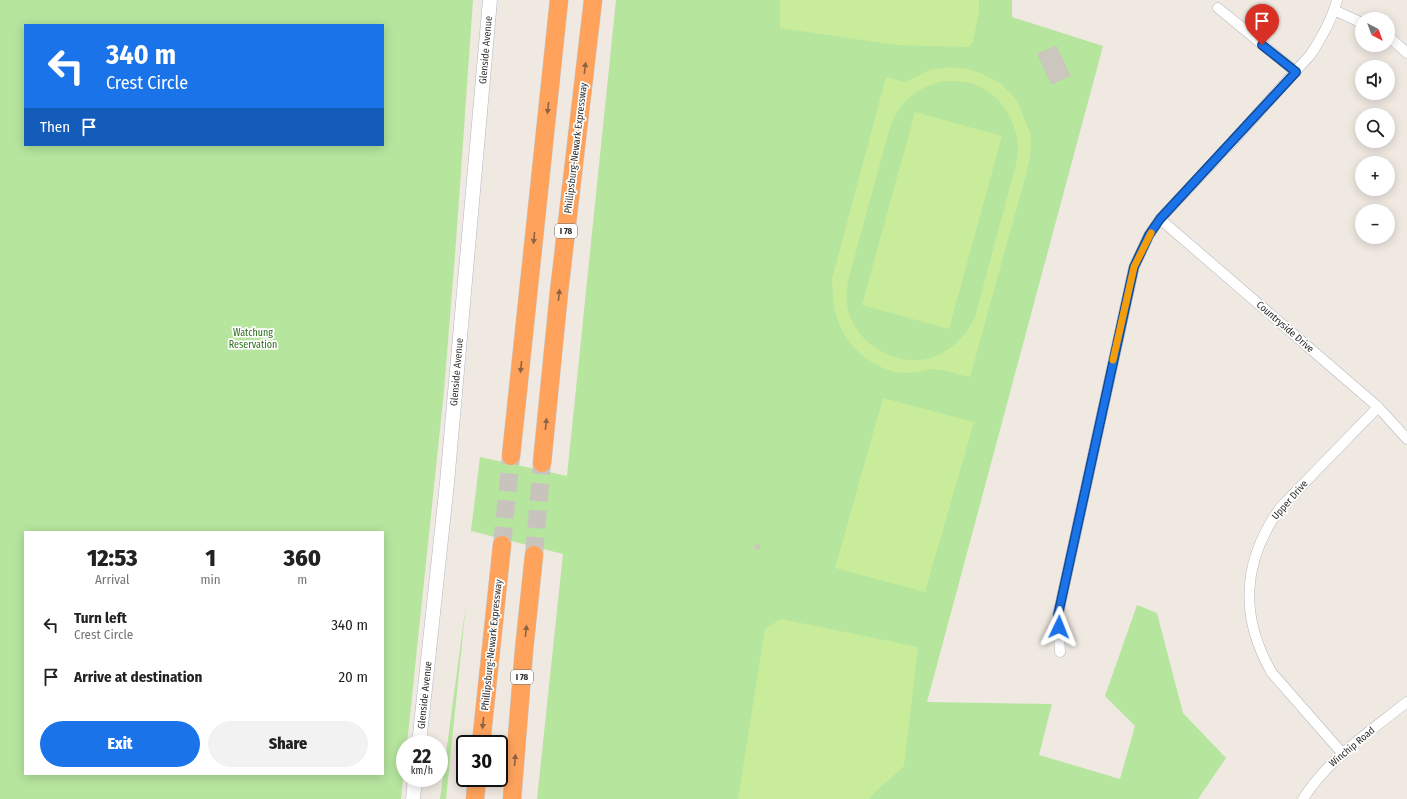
<!DOCTYPE html>
<meta charset="utf-8">
<style>
body{margin:0;font-family:"Fira Sans Condensed",sans-serif;background:#f2f2f2;color:#222;height:100vh;display:flex;flex-direction:column;font-size:15px;white-space:nowrap}
*{box-sizing:border-box;margin:0}
p{font-size:13px;color:#767676}
.icon{flex:none;width:22px;height:22px;fill:none;stroke:currentColor;stroke-width:2;stroke-linecap:round;stroke-linejoin:round}
.map{position:relative;flex:1;overflow:hidden}
.sheet{position:absolute;left:24px;top:531px;width:360px;height:244px;display:flex;flex-direction:column;background:#fff;border-radius:0px;box-shadow:0 2px 10px #0003}
.sheet>*{flex:none}
.top-card{position:absolute;left:24px;top:24px;width:360px;height:122px;border-radius:0px;box-shadow:0 2px 10px #0003;background:#1a73e8;color:#fff;overflow:hidden}
.needle{width:26px;rotate:139deg}
.controls{position:absolute;left:1355px;top:12px;display:grid;gap:8px}
.controls a{display:grid;place-items:center;width:40px;height:40px;border-radius:50%;background:#fff;box-shadow:0 2px 10px #0003;font-size:20px}
.speed{position:absolute;left:396px;top:735px;display:flex;gap:8px;font-size:20px;font-weight:700;text-align:center}
.speed>*{display:grid;place-content:center;width:52px;height:52px;border-radius:50%;background:#fff;box-shadow:0 2px 10px #0003;line-height:1}
.speed small{font-size:10px;font-weight:400}
.speed .limit{border:2px solid #111;border-radius:6px;background:#fff;color:#111}
.pin{position:absolute;display:grid;place-items:center;width:34px;height:34px;color:#fff;margin:-41px -17px;border-radius:50% 50% 50% 0;rotate:-45deg;box-shadow:0 0 4px #0007}
.pin .icon{rotate:45deg}
.me{position:absolute;width:44px;margin:-22px;rotate:2deg;stroke-linejoin:round;filter:drop-shadow(0 0 3px #0008)}
.turn{display:flex;align-items:center;gap:14px;height:84px;padding:0 16px;font-size:18px}
.turn .icon{width:52px;height:52px;stroke-width:2.5}
.turn b{display:block;font-size:28px;line-height:34px}
.then{display:flex;align-items:center;height:38px;padding:0 16px;background:#0003;gap:8px;font-size:15px}
.eta{display:flex;justify-content:space-evenly;align-items:center;height:68px;text-align:center}
.eta b{font-size:24px;font-weight:800;line-height:28px}
.cta{display:flex;gap:8px;margin-top:auto;padding:8px 16px}
.cta a{flex:1;height:46px;border-radius:24px;background:#1a73e8;color:#fff;font-size:16px;font-weight:800;line-height:46px;text-align:center}
.cta a+a{background:#f2f2f2;color:#222}
ul{padding:0;list-style:none}
li{display:flex;align-items:center;gap:12px;height:52px;padding:0 16px}
li div{flex:1}
li b{display:block;font-size:15px}
li em{font-style:normal}
.map>svg:first-child{display:block}
</style>
<div class="map">
<svg width="1407" height="799" viewBox="0 0 1407 799">
<rect width="100%" height="100%" fill="#efe9e1"/>
<g fill="#b6e59e" fill-rule="evenodd">
<path d="M0,0H473L456,242L444,391L407,744H405V759L401,799H0ZM25,25H383V145H25ZM25,532H383V774H25Z"/>
<path d="M616,0H1012V17L1103,46L927,702L1052,704L1039,755L1120,779L1135,726L1105,696L1137,605L1157,613L1183,713L1226,758L1198,799H537L563,554L471,531L480,457L567,476Z"/>
<path d="M466,604L446,799H440Z"/>
</g>
<g fill="#c9ec9a" fill-rule="evenodd">
<path d="M780,0H979V11L973,42L968,47L896,45L780,28Z"/>
<path d="M949,67L968,69L983,74L1001,84L1017,100L1031,136L1030,157L1027,171L970,377C960,375 942,369 932,369C924,370 916,373 907,373C878,373 850,350 839,324C833,310 833,293 832,279L886,77L905,82L930,70ZM944,81C953,81 962,81 971,83C999,92 1016,118 1018,146C1018,152 1017,158 1016,164L975,317C967,333 957,345 942,353C905,374 853,346 847,305C846,295 847,287 849,277L890,127C901,100 916,88 944,81Z"/>
<path d="M915,112L1002,136L949,329L862,305Z"/>
<path d="M883,398L974,422L925,592L835,568Z"/>
<path d="M781,619L918,647L904,766L870,797V799H738L765,629Z"/>
</g>
<g fill="#cbc7bf" stroke="#cbc5ba">
<path d="M1056,46L1070,76L1051,84L1038,54Z"/>
<path d="M755,545H760L759,549H755Z"/>
</g>
<g fill="none" stroke-linecap="round" stroke-linejoin="round">
<g stroke="#c8c4bd" stroke-width="18" stroke-dasharray="18 9" stroke-linecap="butt">
<path d="M502,545L511,456"/>
<path d="M534,555L542,463"/>
</g>
<defs>
<g id="minor">
<path d="M1218,8L1296,72"/>
<path d="M1334,10L1362,23"/>
<path d="M1388,36L1407,53"/>
<path d="M1160,219L1378,407L1407,439"/>
<path d="M1060,652L1058,615L1134,267L1149,235L1160,219L1234,140L1311,54C1322,37 1332,20 1337,0"/>
<path d="M1343,754L1272,673C1239,616 1242,562 1280,508L1378,407"/>
<path d="M1303,799C1328,759 1371,731 1407,702"/>
</g>
<g id="secondary">
<path d="M419,744L447,483L490,0"/>
<path d="M413,799L415,778"/>
</g>
<g id="motorway">
<path d="M511,456L559,0"/>
<path d="M542,463L559,292L593,0"/>
<path d="M481,744L502,545"/>
<path d="M475,799L477,778"/>
<path d="M512,799L524,650L534,555"/>
</g>
</defs>
<use href="#minor" stroke="#b4b7c1" stroke-width="11"/>
<use href="#secondary" stroke="#b4b7c1" stroke-width="15"/>
<use href="#motorway" stroke="#c9c9c9" stroke-width="19"/>
<use href="#minor" stroke="#fff" stroke-width="10"/>
<use href="#secondary" stroke="#fff" stroke-width="14"/>
<use href="#motorway" stroke="#ffa35c" stroke-width="18"/>
</g>
<defs><path id="oneway-solid" d="M-6-.8H1V-3.2L6.5 0L1 3.2V.8H-6Z"/></defs>
<g fill="#8c6343">
<use href="#oneway-solid" transform="translate(585 68) rotate(-83)"/>
<use href="#oneway-solid" transform="translate(548 108) rotate(96)"/>
<use href="#oneway-solid" transform="translate(534 238) rotate(96)"/>
<use href="#oneway-solid" transform="translate(559 295) rotate(-84)"/>
<use href="#oneway-solid" transform="translate(521 367) rotate(96)"/>
<use href="#oneway-solid" transform="translate(546 424) rotate(-84)"/>
<use href="#oneway-solid" transform="translate(526 631) rotate(-84)"/>
<use href="#oneway-solid" transform="translate(483 723) rotate(96)"/>
<use href="#oneway-solid" transform="translate(515 760) rotate(-85)"/>
</g>
<g fill="none" stroke-linecap="round" stroke-linejoin="round">
<defs>
<path id="route" d="M1059,627L1058,615L1134,267L1149,235L1160,219L1296,72L1262,45"/>
</defs>
<use href="#route" stroke="#114b97" stroke-width="10"/>
<use href="#route" stroke="#1a73e8" stroke-width="7"/>
<path stroke="#f59e0b" stroke-width="7" d="M1113,360L1134,267L1151,233"/>
</g>
<g text-anchor="middle" dominant-baseline="central" stroke-width="3.5" stroke-linejoin="round" paint-order="stroke">
<g fill="#fff" stroke="#6d6d6d" stroke-width="1">
<rect x="555" y="224" width="22" height="14" rx="3"/>
<rect x="511" y="670" width="22" height="14" rx="3"/>
</g>
<g font-size="9" font-weight="bold" fill="#2e2e2e">
<text x="566" y="231">I 78</text>
<text x="522" y="677">I 78</text>
</g>
<g font-size="10" fill="#2e2e2e" stroke="#fff">
<text transform="translate(486 50) rotate(-85)">Glenside Avenue</text>
<text transform="translate(576 148) rotate(-83)">Phillipsburg-Newark Expressway</text>
<text transform="translate(1285 327) rotate(41)">Countryside Drive</text>
<text transform="translate(457 372) rotate(-85)">Glenside Avenue</text>
<text transform="translate(1290 500) rotate(-49)">Upper Drive</text>
<text transform="translate(492 645) rotate(-84)">Phillipsburg-Newark Expressway</text>
<text transform="translate(425 695) rotate(-84)">Glenside Avenue</text>
<text transform="translate(1352 747) rotate(-40)">Winchip Road</text>
</g>
<g font-size="10" fill="#2c6e1b" stroke="#fff">
<text x="253" y="333">Watchung<tspan x="253" dy="12">Reservation</tspan></text>
</g>
</g>
</svg>
<div class="controls">
<a><svg class="needle" viewBox="-14 -14 28 28"><path d="M0-13l5 13h-10z" fill="#e53935"/><path d="M0 13l5-13h-10z" fill="#767676"/></svg></a>
<a><svg class="icon" aria-label="sound" viewBox="0 0 24 24"><path d="M4 9h4l5-4v14l-5-4H4zM17 9q2 3 0 6"/></svg></a>
<a><svg class="icon" aria-label="search" viewBox="0 0 24 24"><circle cx="10" cy="10" r="6"/><path d="M15 15l6 6"/></svg></a>
<a>+</a>
<a>−</a>
</div>
<div class="speed"><div>22<small>km/h</small></div><div class="limit">30</div></div>
<div class="pin" style="left:1262px;top:45px;background:#d93025"><svg class="icon" aria-label="arrive" viewBox="0 0 24 24"><path d="M6 21V4h12l-3 4 3 4H6"/></svg></div>
<svg class="me" style="left:1059px;top:627px" viewBox="-20 -20 40 40"><path d="M0-17L14 15 0 8-14 15z" fill="#1a73e8" stroke="#fff" stroke-width="4"/></svg>
<div class="top-card">
<div class="turn"><svg class="icon" aria-label="left" viewBox="0 0 24 24"><path d="M17 20v-9H6M10 6l-5 5 5 5"/></svg><div><b>340 m</b>Crest Circle</div></div>
<div class="then">Then<svg class="icon" aria-label="arrive" viewBox="0 0 24 24"><path d="M6 21V4h12l-3 4 3 4H6"/></svg></div>
</div>
<section class="sheet">
<div class="eta">
<div><b>12:53</b><p>Arrival</p></div>
<div><b>1</b><p>min</p></div>
<div><b>360</b><p>m</p></div>
</div>
<ul>
<li><svg class="icon" aria-label="left" viewBox="0 0 24 24"><path d="M17 20v-9H6M10 6l-5 5 5 5"/></svg><div><b>Turn left</b><p>Crest Circle</p></div><em>340 m</em></li>
<li><svg class="icon" aria-label="arrive" viewBox="0 0 24 24"><path d="M6 21V4h12l-3 4 3 4H6"/></svg><div><b>Arrive at destination</b></div><em>20 m</em></li>
</ul>
<div class="cta"><a>Exit</a><a>Share</a></div>
</section>
</div>
